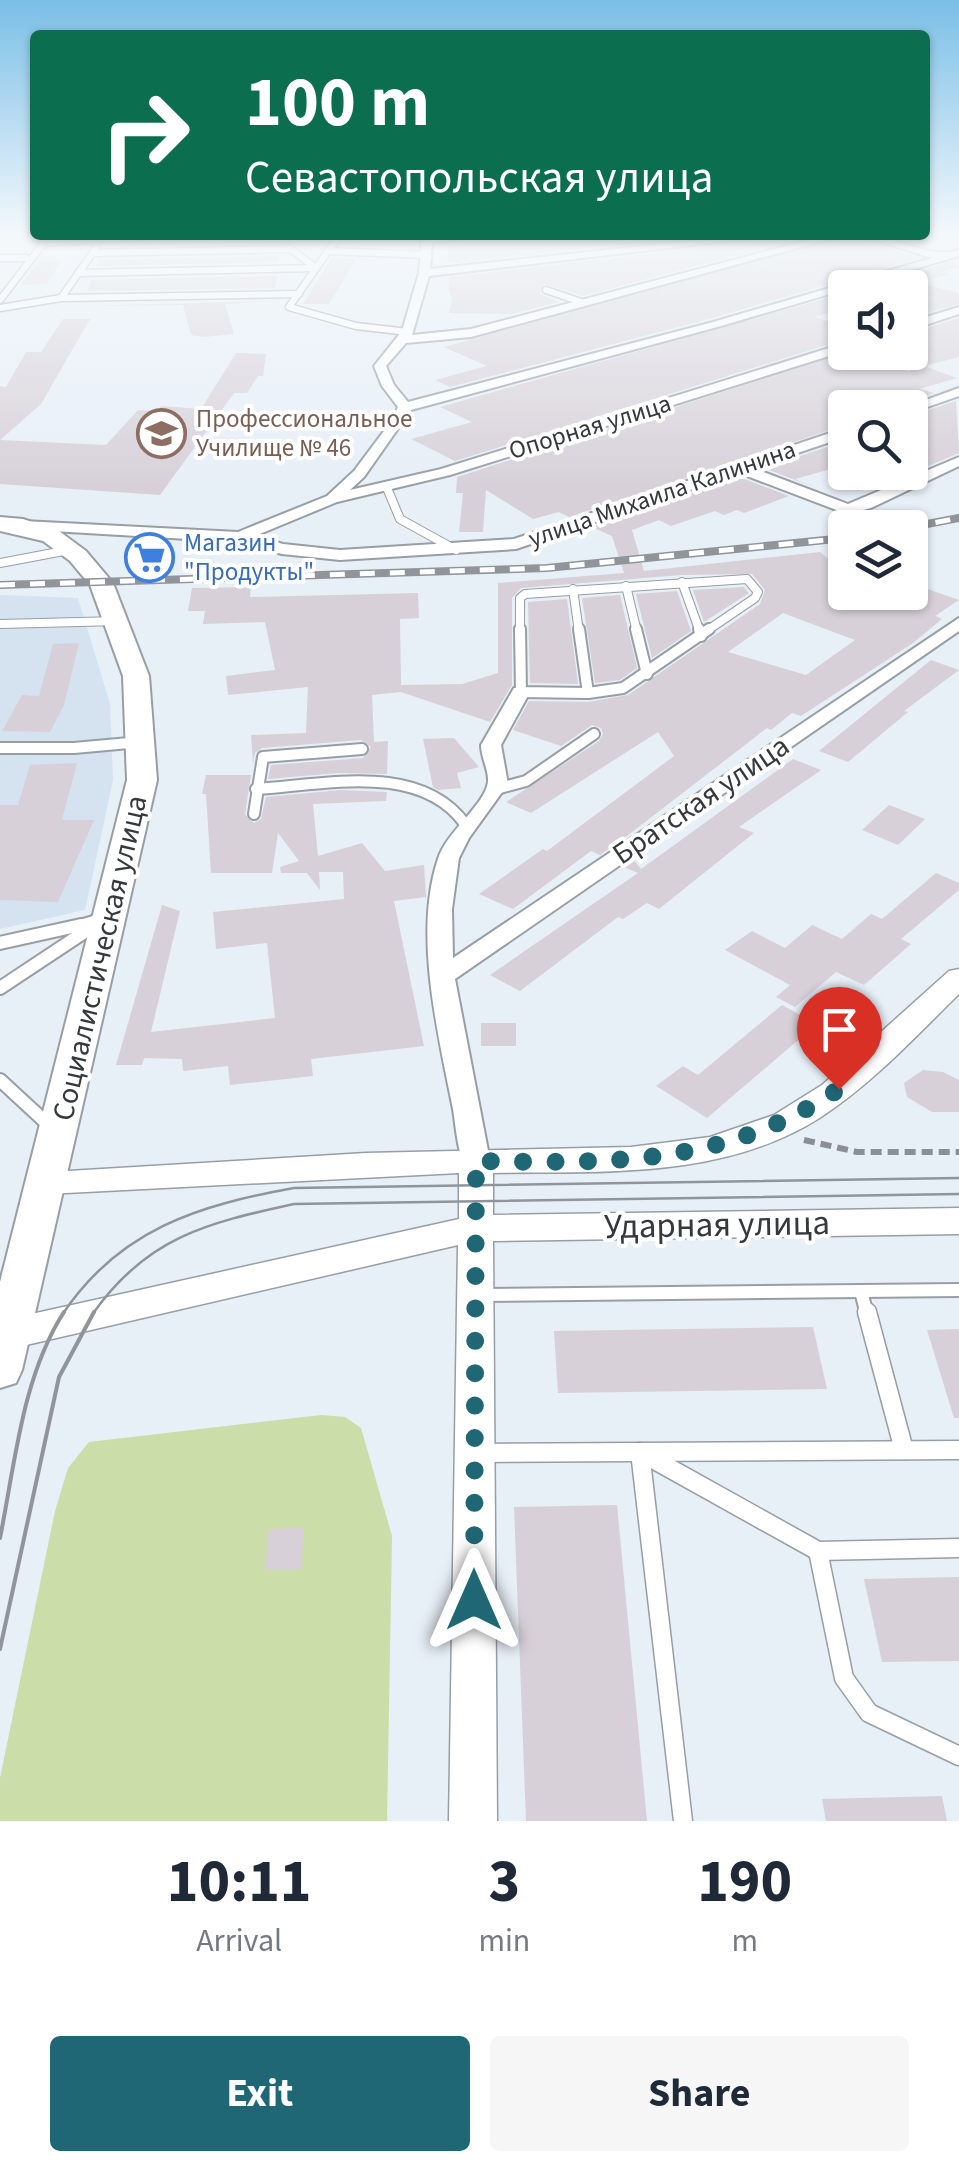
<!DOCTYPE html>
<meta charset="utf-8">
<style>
body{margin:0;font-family:"Source Sans 3",sans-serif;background:#f6f6f7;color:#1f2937;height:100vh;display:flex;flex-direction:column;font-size:38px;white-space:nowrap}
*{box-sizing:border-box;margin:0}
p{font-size:32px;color:#747a83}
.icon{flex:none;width:55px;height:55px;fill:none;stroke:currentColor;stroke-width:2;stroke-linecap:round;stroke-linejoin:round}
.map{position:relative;height:1821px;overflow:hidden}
.panel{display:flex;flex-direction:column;background:#fff;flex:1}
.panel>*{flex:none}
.banner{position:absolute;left:30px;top:30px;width:900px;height:210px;border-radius:10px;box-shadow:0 2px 8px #0004;background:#0b6e4f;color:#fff;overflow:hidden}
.tools{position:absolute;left:828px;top:270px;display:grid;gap:20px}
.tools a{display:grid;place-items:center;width:100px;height:100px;border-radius:10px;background:#fff;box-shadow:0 2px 8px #0004;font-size:50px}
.pin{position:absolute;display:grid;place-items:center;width:85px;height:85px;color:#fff;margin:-102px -42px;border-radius:50% 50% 50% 0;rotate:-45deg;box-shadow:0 0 10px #0007}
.pin .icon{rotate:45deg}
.me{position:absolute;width:110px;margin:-55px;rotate:0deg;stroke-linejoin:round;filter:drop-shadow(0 0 8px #0008)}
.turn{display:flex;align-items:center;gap:35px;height:210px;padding:0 50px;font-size:45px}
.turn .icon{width:130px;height:130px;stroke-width:2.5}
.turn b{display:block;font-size:70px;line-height:85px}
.eta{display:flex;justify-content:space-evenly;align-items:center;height:170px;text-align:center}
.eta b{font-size:60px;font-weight:700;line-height:70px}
.cta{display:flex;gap:20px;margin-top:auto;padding:20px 50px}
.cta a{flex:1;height:115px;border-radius:10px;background:#206776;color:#fff;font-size:40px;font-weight:700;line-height:115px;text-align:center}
.cta a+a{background:#f6f6f7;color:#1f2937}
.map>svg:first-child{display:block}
</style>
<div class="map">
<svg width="959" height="1821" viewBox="0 0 959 1821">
<rect width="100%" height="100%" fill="#e7eff7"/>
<path fill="#d4e3ef" d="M0,595L78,598L110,704L113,780L85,910L0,929Z"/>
<path fill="#cbdda8" d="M321,1415L345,1417L361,1428L392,1536L387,1821H0V1778L55,1511L68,1468L89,1442Z"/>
<g fill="#d7d0d8" fill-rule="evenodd">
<path d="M526,235L617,238L711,235L448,263L447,244Z"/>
<path d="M783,235H813L583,296L544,284L540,294L559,302L512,314L449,313L452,299L448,289L449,277L779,239Z"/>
<path d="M849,235L919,258L712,318L450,387L435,380L487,366L444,347Z"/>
<path d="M278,256V262L97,266L99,260Z"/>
<path d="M332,258L356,259L329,304H303Z"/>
<path d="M39,261H61L47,284L20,285Z"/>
<path d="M947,263L959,267L940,272L949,274L920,283L959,293V304L910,318V288H865Z"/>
<path d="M277,276L275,288L87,291L91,280Z"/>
<path d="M845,293V308L815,317L845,327V336L829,342L833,343L455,461L411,439L472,422L440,407Z"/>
<path d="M274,301L225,304L234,334L203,337L191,335L183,305L80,306Z"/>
<path d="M959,318V357L924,366L957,378L919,389L934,393L910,402V397L875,408H845V425L569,517L559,512L533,519L486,490L483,532H459L463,493H456L457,477L848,352H859L910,372V333Z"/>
<path d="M63,319H90L41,404L0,440V386L6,387L26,352H41Z"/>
<path d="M236,353L266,354L263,376H258L247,393H234L160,495L0,484V440L106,445L138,410L158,411L161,406L201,409Z"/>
<path d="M956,401L959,453L923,468L910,463V416Z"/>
<path d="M845,441V465L795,479L814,487L764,468Z"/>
<path d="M739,477L789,496L744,513L737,510L724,515L715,511L671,526L659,520L632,530L644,571L820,552L831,561L845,552V592H910V583L959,600L935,616L942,619L913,643L801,716L792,713L771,730L767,728L623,839L600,855L591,851L513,909L479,894L543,849L547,851L674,756L658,732L531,813L506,802L599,741L603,734L601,728L592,725L561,746L513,730L529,701L588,702L628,695L760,604L765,590L752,574L682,575L521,588L512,598V685L490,722L401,692L372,695L374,742L388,741L387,774L339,773L268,779L271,765L363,758L371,747L361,740L262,748L255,753L253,764L251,735L306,733L308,687L228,695L226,676L275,670L265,622L203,624L205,611H188L192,588L251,587L250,597L418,593L419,618L400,619L401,685L462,684L498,673V583L624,573L612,536L592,527ZM783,613L844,636L855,640L806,675L728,652Z"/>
<path d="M744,587L749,593L704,622L693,590Z"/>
<path d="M677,591L691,631L652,658L636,594Z"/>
<path d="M620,595L637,668L620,680L595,683L582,598Z"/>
<path d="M567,599L578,684L530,683L528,602Z"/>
<path d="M79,643L64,705L50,732L2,731L22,695L39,696L53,644Z"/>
<path d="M931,660L959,670L904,711L908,712L848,762L819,751Z"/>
<path d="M454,738L479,767L457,773L461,788L438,790L433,787L423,739Z"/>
<path d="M793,759L821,770L739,827L754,833L659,909L647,903L623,919L618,917L520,991L490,975L638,873L624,867L634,860L641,869Z"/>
<path d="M77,763L62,820H94L58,902L0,900V805H18L30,765Z"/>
<path d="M206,775H251L245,814L254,823L261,819L266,797L340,790L387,792L386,801L313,804L318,856L362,843L385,871L424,865L426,897L394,901L424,1046L311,1059L313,1076L230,1085L228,1066L183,1071L182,1059L144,1058L142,1065H116L162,905L180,911L151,1032L275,1018L267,943L216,949L213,912L344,899L343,872H319L320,890L307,873H281L280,867L299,861L278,833L272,873H211L206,794H202Z"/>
<path d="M889,805L925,819L898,845L862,830Z"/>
<path d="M936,873L959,883V890L901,939L911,944L864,985L836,972L795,1007L776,997L790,985L725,950L752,931L785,948L812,925L842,939L871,914L882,919Z"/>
<path d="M782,1005L817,1024L707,1118L656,1086L683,1066L698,1075Z"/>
<rect x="481" y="1023" width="35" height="23"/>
<path d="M923,1070L943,1072L959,1080V1112H932L907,1097L904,1083Z"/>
<path d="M813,1327L827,1389L558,1393L554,1331Z"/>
<path d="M959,1329V1418H954L927,1330Z"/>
<path d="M617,1505L647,1821H526L514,1507Z"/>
<path d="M304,1528L301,1569L265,1570L269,1529Z"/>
<path d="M959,1577V1661L882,1662L864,1579Z"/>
<path d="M942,1796L947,1821H826L822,1799Z"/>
</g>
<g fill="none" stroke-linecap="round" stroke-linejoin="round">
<defs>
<g id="service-far4">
<path d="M341,235L328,251L427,255"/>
<path d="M44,243L163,235"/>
<path d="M328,251L289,307L356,326L408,332"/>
<path d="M93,253L291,249L316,268"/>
<path d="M0,258H26"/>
<path d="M78,273L316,268"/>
<path d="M546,290L584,303"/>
<path d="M61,298L96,248"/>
<path d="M0,300L46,240"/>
<path d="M0,308L61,298L299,294"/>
</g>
<g id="service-far3">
<path d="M387,488L400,519L456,550"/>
<path d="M0,563L69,550"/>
<path d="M682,582L700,632"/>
<path d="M626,586L637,632"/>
<path d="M573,589L579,632"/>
<path d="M0,624L118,621"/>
<path d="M520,632V598L525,594L747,579L758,592L755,598L705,632"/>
</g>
<g id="service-far2">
<path d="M520,629L521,692L588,693L623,688L709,629"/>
<path d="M579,629L588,693"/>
<path d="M636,629L647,674"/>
<path d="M699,629L701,636"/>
<path d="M0,748H74L140,742"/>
<path d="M256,789C323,785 420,761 465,824"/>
<path d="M496,789L526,781L594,734"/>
<path d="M254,814L263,757L362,749"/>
<path d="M73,927L97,920"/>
<path d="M91,927L102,920"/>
</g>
<g id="service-far1">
<path d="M0,943L81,925"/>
<path d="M0,988L95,925"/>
<path d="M0,1080L52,1128"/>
<path d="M861,1291L867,1315"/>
<path d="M480,1295L959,1290"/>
</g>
<g id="service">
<path d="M867,1312L904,1450"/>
<path d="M640,1452L683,1821"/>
<path d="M479,1453L959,1450"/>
<path d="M644,1454L818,1551L959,1548"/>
<path d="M818,1551L844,1678L869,1713L959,1756"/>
</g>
<g id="minor">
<path d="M422,235H482L432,243L430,269L746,235H779L429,276L412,335L471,329L828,235H845L471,337L406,343L386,366L394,385L408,402L713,322L932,258L859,235C893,235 926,259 959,250V256L721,326L411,410L364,477L350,490L441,469L845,343V351L450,475L337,502L255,536L283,544L340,550L514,539L845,428V437L753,468L848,504L959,457V466L871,508L847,514L739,473L516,549L340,560L282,554L239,542L18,529L15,526L23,521L238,532L327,496L354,471L393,419L398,407L382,386L374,366L402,331L419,273Z"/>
<path d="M959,307V314L910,330V322Z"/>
<path d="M959,388V396L910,413V408H904Z"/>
<path d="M959,618V631L455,979L490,1161L486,1168L476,1171L466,1168C457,1151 456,1127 453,1109C438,1034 413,933 438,859C446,832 485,805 488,782C489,770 481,758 481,745L514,688H528L530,692L501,745L508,784L469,838L459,858L452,909L453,958Z"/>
</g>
<path id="tertiary" d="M959,969V994C915,1037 873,1083 821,1117C723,1180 604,1171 493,1173V1215L959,1208V1234L493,1241L497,1821H449L458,1245L9,1349L0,1346V1322L9,1319L459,1219V1173L47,1194L35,1191L30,1182L35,1173L366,1153L631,1147L710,1137L774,1115L822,1085L949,971Z"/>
<path id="secondary" d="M0,517L23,519L59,531L86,551L113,583L149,676L157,780L22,1370L16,1383L0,1388V1282L127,780L123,676L90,585L70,561L43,541L0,531Z"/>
</defs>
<use href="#service-far4" stroke="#979fa5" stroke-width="9"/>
<use href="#service-far3" stroke="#979fa5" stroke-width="10"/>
<use href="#service-far2" stroke="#979fa5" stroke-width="14"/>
<use href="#service-far1" stroke="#979fa5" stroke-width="16"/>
<use href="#service" stroke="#979fa5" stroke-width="21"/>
<use href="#minor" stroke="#979fa5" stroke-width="4"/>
<use href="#tertiary" stroke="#979fa5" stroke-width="3"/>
<use href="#secondary" stroke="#979fa5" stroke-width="4"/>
<path stroke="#898f94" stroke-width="6" stroke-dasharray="11 6" stroke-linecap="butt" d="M804,1140L857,1152H959"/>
<use href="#service-far4" stroke="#fff" stroke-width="6"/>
<use href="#service-far3" stroke="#fff" stroke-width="8"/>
<use href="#service-far2" stroke="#fff" stroke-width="10"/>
<use href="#service-far1" stroke="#fff" stroke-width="12"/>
<use href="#service" stroke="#fff" stroke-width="18"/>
<use href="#minor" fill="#fff" fill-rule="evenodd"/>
<use href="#tertiary" fill="#fff" fill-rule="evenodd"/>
<use href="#secondary" fill="#fff" fill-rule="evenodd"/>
<g stroke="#90959b" stroke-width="2.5">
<path d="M62,1315C119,1229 199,1205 294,1188L959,1178"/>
<path d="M92,1315C146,1237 207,1223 294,1204L959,1194"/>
</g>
<g stroke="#90959b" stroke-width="4">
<path d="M0,1538C15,1464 22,1377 64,1312"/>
<path d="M0,1649L59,1377L94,1312"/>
</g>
<defs>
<g id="rail">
<path d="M906,528L959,518"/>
<path d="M0,585L547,568L845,538"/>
</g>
</defs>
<use href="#rail" stroke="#90959b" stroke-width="8"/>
<use href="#rail" stroke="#fff" stroke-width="5" stroke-dasharray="15" stroke-linecap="butt"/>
</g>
<linearGradient id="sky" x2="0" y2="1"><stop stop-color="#7abfe6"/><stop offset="0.48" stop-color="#f4f8fb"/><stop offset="1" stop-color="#f4f8fb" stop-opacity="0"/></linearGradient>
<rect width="959" height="488" fill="url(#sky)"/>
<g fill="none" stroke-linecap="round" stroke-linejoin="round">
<path stroke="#206776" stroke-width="18" stroke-dasharray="0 32.4" d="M474,1600L476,1161C610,1163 723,1167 839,1089"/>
</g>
<defs>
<symbol id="university-ring" viewBox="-11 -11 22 22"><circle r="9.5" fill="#fff" stroke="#8d6e63" stroke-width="1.5"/><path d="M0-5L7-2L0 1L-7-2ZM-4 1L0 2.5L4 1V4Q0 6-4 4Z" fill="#8d6e63"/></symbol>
<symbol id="supermarket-ring" viewBox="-11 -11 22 22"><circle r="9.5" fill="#fff" stroke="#3f7fe0" stroke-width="1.5"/><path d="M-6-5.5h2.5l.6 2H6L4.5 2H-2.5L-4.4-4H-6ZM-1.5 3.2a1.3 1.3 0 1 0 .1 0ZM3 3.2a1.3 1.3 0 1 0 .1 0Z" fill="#3f7fe0"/></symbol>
</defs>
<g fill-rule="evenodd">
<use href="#university-ring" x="134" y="406" width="55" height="55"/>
<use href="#supermarket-ring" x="122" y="530" width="55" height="55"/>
</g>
<g text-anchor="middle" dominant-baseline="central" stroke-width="8" stroke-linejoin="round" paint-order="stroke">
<g font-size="25" fill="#785e54" stroke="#fff" text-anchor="start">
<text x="196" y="419">Профессиональное<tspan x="196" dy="29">Училище № 46</tspan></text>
</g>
<g font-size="25" fill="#36393c" stroke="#fff">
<text transform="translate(590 427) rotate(-17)">Опорная улица</text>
<text transform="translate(662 494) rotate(-19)">улица Михаила Калинина</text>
</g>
<g font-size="25" fill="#366cbe" stroke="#fff" text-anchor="start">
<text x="184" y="543">Магазин<tspan x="184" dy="29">"Продукты"</tspan></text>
</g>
<g font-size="30" fill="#36393c" stroke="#fff">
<text transform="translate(701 800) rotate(-34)">Братская улица</text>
<text transform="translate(100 958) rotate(-77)">Социалистическая улица</text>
</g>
<g font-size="35" fill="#36393c" stroke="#fff">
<text transform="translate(717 1225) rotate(-1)">Ударная улица</text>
</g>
</g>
</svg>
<div class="tools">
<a><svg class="icon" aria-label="sound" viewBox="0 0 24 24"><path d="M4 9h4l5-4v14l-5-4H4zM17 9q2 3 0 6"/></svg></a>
<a><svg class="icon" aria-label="search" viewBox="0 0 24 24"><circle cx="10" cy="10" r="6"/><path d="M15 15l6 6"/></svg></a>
<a><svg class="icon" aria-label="layers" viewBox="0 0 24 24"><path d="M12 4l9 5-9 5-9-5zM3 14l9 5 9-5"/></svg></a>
</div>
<div class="pin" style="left:839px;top:1089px;background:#d93025"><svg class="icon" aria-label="arrive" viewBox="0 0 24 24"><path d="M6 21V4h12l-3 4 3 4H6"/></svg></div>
<svg class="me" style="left:474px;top:1600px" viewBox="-20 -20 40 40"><path d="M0-17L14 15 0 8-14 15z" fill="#206776" stroke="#fff" stroke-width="4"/></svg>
<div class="banner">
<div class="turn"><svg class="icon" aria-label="right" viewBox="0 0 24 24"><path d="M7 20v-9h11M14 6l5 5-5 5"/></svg><div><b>100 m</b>Севастопольская улица</div></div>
</div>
</div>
<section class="panel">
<div class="eta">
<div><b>10:11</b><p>Arrival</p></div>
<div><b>3</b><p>min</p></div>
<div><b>190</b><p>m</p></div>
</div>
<div class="cta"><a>Exit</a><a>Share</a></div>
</section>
